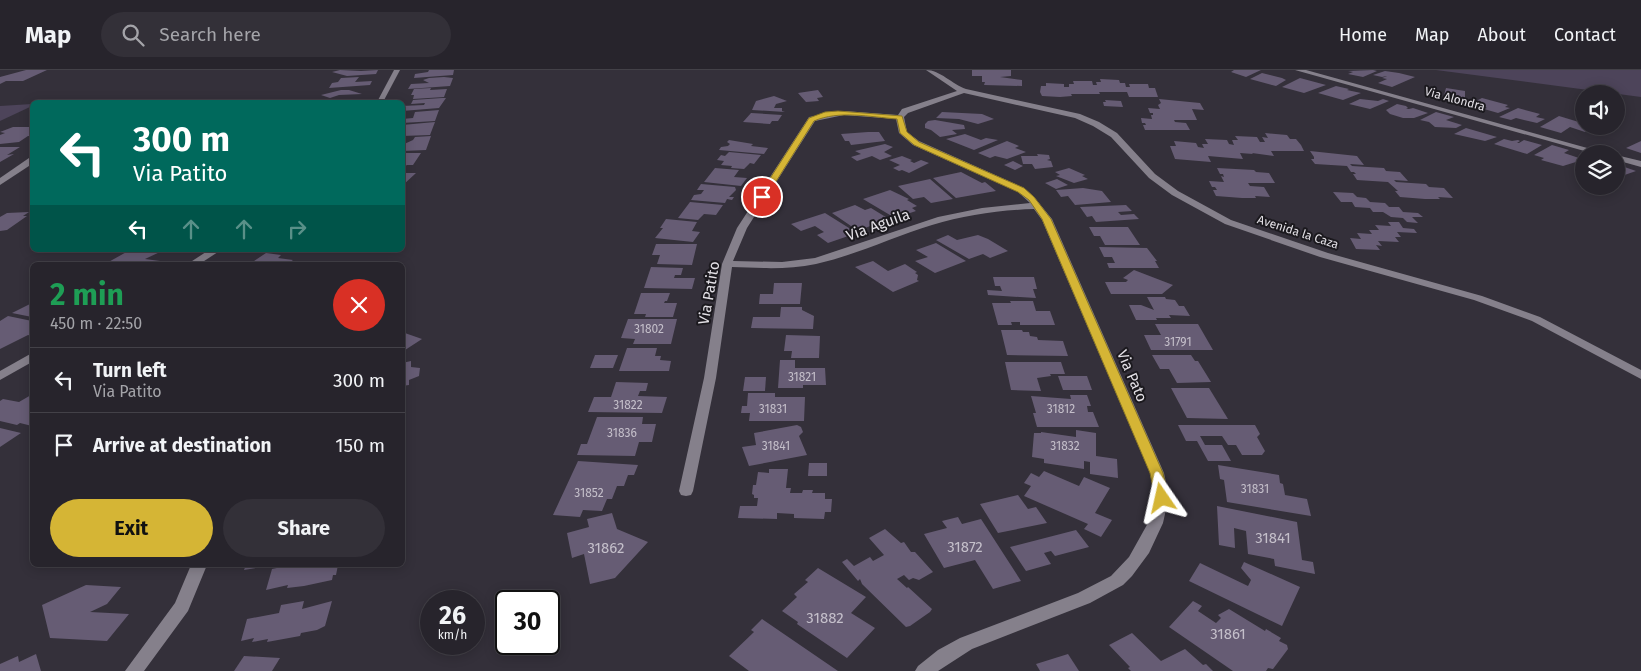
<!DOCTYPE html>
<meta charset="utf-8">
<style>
body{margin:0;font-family:"Fira Sans",sans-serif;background:#333038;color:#f1f3f6;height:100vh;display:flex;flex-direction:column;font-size:19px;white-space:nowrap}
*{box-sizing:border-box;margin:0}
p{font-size:16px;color:#a4a4a9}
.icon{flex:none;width:28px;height:28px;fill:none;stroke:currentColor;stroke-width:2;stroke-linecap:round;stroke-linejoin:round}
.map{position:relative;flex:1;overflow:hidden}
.sheet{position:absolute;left:30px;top:192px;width:375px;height:305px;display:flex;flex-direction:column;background:#27242c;border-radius:8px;box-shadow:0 2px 12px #0003,0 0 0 1px #434148}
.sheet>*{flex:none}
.top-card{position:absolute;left:30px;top:30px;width:375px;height:152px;border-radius:8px;box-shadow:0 2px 12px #0003,0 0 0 1px #434148;background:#00695c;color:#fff;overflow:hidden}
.tools{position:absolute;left:1575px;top:15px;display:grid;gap:10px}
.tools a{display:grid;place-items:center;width:50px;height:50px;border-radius:50%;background:#27242c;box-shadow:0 2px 12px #0003,0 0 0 1px #434148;font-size:25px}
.speed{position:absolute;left:420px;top:520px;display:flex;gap:10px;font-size:25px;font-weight:700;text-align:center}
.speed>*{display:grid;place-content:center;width:65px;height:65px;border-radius:50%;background:#27242c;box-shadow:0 2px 12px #0003,0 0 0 1px #434148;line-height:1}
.speed small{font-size:12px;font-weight:400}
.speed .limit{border:2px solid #111;border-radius:8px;background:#fff;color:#111}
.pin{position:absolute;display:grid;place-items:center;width:42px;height:42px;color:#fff;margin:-21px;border:2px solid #fff;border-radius:50%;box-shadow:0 1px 5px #0007}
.me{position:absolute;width:55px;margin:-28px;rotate:349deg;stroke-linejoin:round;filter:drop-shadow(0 0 4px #0008)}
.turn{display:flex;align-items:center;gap:18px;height:105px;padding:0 20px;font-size:22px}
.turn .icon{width:65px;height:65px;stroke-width:2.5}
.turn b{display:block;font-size:35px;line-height:42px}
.lanes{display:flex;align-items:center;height:48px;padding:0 20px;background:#0003;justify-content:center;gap:25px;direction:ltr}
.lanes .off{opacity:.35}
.round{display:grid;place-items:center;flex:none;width:52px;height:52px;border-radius:26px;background:#333038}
.summary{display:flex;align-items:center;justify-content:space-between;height:85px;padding:0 20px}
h1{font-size:30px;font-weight:700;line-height:38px;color:#1e9e55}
.button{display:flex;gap:10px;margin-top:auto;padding:10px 20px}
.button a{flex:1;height:58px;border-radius:30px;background:#d5b535;color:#111;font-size:20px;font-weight:700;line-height:58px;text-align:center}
.button a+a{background:#333038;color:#f1f3f6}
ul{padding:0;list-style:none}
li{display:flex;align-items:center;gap:15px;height:65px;padding:0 20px;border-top:1px solid #434148}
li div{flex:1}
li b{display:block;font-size:19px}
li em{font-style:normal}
header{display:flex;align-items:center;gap:30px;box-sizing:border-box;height:70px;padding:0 25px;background:#27242c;border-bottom:1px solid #434148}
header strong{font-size:24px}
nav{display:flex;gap:28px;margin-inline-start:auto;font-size:18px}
.search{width:350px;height:45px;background:#333038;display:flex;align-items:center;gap:12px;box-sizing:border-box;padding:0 18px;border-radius:28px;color:#a4a4a9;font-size:19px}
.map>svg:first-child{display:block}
</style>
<header>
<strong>Map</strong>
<div class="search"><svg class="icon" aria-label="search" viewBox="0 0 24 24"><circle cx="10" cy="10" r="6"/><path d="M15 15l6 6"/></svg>Search here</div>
<nav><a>Home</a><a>Map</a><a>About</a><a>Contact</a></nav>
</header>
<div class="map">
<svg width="1641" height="601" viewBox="0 0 1641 601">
<rect width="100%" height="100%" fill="#34303a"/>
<g fill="#4d445a">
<path d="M1436,0H1641V27Z"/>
<path d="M32,34V36L0,51V36Z"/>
</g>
<g fill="#665c74">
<path d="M26,0H47L23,11H6L0,14V7Z"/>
<path d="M340,0L361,1L378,0L376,4L347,6L332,2Z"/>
<path d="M429,0H454L453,5L414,8L415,4L428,2Z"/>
<path d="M972,0H1011V6L1000,7L1022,10V16L984,15L985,12H982V6H972Z"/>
<path d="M1234,0H1261L1246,7L1231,2Z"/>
<path d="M1373,0L1377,1L1363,7L1348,4L1353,2L1348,1Z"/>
<path d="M1385,1L1399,3L1415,7L1392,17L1378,13L1387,9L1382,8L1387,6L1382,7L1373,5Z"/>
<path d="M1262,3L1282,8L1286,10L1276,16L1250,9Z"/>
<path d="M359,7L355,12L372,11L370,15L329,18L332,13L338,12L341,8Z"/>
<path d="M444,7L453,8L450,16L408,19L411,14L429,13L423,10L429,8Z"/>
<path d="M1300,8L1326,15L1304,23L1282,17Z"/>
<path d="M1100,9L1119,10L1120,13H1125L1126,17H1130L1129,14H1148L1149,18H1155L1158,27H1129L1127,22H1099L1100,24H1071L1072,26L1060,27L1042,26L1040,22L1041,16H1046V13L1064,14V17H1069V14H1074L1073,11H1092L1093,15H1097L1096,12H1101Z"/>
<path d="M1336,16L1349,19L1347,20L1361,23L1343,30L1318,23Z"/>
<path d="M431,18L430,20L447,19L444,27L413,29L414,25H411L414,19Z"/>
<path d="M1446,18L1465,21V32L1443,29Z"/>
<path d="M341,20H349L362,24L339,25L330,28L321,25Z"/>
<path d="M818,20L823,27L817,28L819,31L806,32L798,23Z"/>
<path d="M774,26L787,31L776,34L774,38H782V41L785,42L752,40L756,31Z"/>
<path d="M442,28H446L439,38L402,41V36L424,35L425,33L411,34L413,30Z"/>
<path d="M1482,28L1508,35L1505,37L1510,38L1498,43L1484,39L1487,38L1480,34L1483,33L1476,31Z"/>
<path d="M350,29L348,32H320L327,30Z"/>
<path d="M1159,29L1200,33L1204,40L1192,39L1197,50H1174L1175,52L1186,53L1190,60H1145L1143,55H1146L1145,53H1142L1141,48L1152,49L1151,45H1153V43H1150L1148,38L1160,39L1158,35L1161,33Z"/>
<path d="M1360,29L1378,31L1383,29L1389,31L1370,39L1349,34Z"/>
<path d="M1105,30L1121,31L1123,37L1104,36L1103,32H1106Z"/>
<path d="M1397,34L1406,36L1408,38L1406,39H1409L1413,38L1428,43L1414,48H1403L1390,44L1386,40Z"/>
<path d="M1518,38L1540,44L1536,47L1545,49L1537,53L1516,48L1511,50L1499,47Z"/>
<path d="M439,40L435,51L402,53V49L413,48L415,42Z"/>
<path d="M942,42L982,44L994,49L978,54L959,49L936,48Z"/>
<path d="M1436,42L1454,47L1446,50L1462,55L1456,58L1435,57L1429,52L1420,50Z"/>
<path d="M751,43L782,45L778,51H772L770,54L743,52Z"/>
<path d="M1559,46L1582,53L1584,52V56H1594L1585,62L1570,57L1561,63L1540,57Z"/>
<path d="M935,50L964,55L965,59L952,60L957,64L940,67L931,60L925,58V54L928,51Z"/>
<path d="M435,52L430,65L402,66V55Z"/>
<path d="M13,57H32V66H28L19,72L0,74V65L5,63L0,62Z"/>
<path d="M1466,58L1497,67L1485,71L1454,64Z"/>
<path d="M868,62H879L885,71L851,75L849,71H845L841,64Z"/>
<path d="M1265,63L1287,65L1290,69H1296L1301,75L1304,81H1271L1274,86L1252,83L1253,84L1240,83L1243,89L1208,86L1211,92L1175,89L1170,76H1176L1174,71L1196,73L1198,77L1204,78L1202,74H1208L1205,69L1227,70L1229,74L1234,75L1232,70H1238L1235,66L1257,67L1260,72H1265L1262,67L1268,68Z"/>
<path d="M965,64L981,70L986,68L998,70L974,80L946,69Z"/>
<path d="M431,66L426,80L402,81V75L413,70L415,67Z"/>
<path d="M1504,69L1512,71L1518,70L1520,71L1517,73H1519L1524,70L1542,75L1527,84L1494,74Z"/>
<path d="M729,70L753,74L751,76L768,78L764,84L719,80L721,77L728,76L730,74L727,72Z"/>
<path d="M1007,71L1019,76L1015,78L1026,82L1007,89L995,86L990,88L978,83Z"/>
<path d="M1641,71V83L1626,78Z"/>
<path d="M885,74L893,77L884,82L892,86L880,90L872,86L857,91L851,87L861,84L855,81Z"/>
<path d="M1552,75L1569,80L1564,83L1579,88L1576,90L1579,91L1563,96L1541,90L1544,88L1534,85Z"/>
<path d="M0,77H20L7,85L14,84L0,92Z"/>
<path d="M1310,81L1357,86L1364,95L1350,94L1352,96L1384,98L1386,101L1400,102L1408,111L1394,110L1396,112L1426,114L1429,117L1444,118L1453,128L1438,127L1440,129H1425L1400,127L1395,121H1398L1388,112L1357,110L1353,104H1356L1354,102H1351L1347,96L1315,94L1311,89H1314V87Z"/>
<path d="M729,82L761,85L754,94L750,93L744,99L731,98L732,96L721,95L724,91L717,90L721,85L725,86Z"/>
<path d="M403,83H421L413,95H407L402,98Z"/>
<path d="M1037,84L1049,85L1050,89L1047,90L1051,91L1053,97L1035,99L1032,94H1023L1021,86H1038Z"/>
<path d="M902,86L912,90L910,91L914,93L921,90L929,93L909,103L902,100L899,101L893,98L900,95L889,90Z"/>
<path d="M1013,91L1023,96L1015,100L1004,95Z"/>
<path d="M1616,94L1636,101L1616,108Z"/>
<path d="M715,98L739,100L734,107L747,108L741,116L704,112Z"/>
<path d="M1069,98L1085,105L1082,106L1088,109L1074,113L1056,106L1060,105L1055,102Z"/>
<path d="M1217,98L1254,100L1256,102L1269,103L1275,113H1248L1250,116L1264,117L1270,127L1255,126L1256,128H1242L1216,126L1213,120H1217L1215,117H1212L1209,111L1224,112L1221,106L1224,107L1223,104H1220Z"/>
<path d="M961,102L982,113L985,112L996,121L956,128L933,108Z"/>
<path d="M402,103H416L402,116Z"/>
<path d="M930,109L953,129L931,133L924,127L913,129L898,116Z"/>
<path d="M1057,109L1068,115L1056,119L1045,113Z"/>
<path d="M701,114L735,117L736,120L729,127H734L732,130L727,129L725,133L691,130L694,125L701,124L704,120H697Z"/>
<path d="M1083,118L1102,121L1111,132L1075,135L1068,126L1061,127L1056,120Z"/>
<path d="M890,120L909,129L907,130L917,136L912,138L916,141L895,148L863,129Z"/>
<path d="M1333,122L1353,123L1357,127L1366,128L1370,132L1385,133L1389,137H1399L1403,142L1418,143L1423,147H1412L1418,153L1407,152L1403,148L1391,147L1383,142H1373L1370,138L1355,137L1352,132H1341Z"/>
<path d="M690,132L723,135L716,145L704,144L698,150L678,148Z"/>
<path d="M855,135L865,140L871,138L889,149L865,158H859L854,155L851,156L832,143Z"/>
<path d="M1126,135L1132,141L1118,142L1121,145L1134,144L1139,149L1096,152L1092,146L1087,147L1080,137Z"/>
<path d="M29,142L23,146H27L7,160L0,161V147L7,143Z"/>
<path d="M825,143L857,163L828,173L817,165L824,162L815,156L801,161L791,154Z"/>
<path d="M666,149L697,152L692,161L700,162L693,172L655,168L663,158H660Z"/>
<path d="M1388,152H1399L1403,158L1414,159L1417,163L1397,162L1401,167H1395L1399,172L1378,171L1382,176L1376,175L1380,180L1356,179L1350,168L1361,169L1357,163L1372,164L1369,160H1379L1375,155L1391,156Z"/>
<path d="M1089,157H1128L1140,175H1105L1100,166H1094Z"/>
<path d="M948,165L957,170L978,165L988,169L1008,181L990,188L983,184L969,189L936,170Z"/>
<path d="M936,173L966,191L935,203L915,191L928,187L916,180Z"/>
<path d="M656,174H697L692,195L657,194L660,185H652Z"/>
<path d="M1099,177L1147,178L1157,191H1155L1159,198H1109L1107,193H1115L1112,187H1104Z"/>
<path d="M130,180L162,181L145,189L160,191L158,192L167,195L105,194Z"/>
<path d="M282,180H316L311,183L300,181L297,183Z"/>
<path d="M266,183L281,185L278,188L293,190L286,195H248Z"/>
<path d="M873,191L888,201L905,194L917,202L915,203L918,205L917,210L919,211L893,222L855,197Z"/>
<path d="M651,197L683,198L681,205H675L674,208H695L692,219L644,218Z"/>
<path d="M1134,200L1173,215L1162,224H1111L1105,212H1126L1128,210L1123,208Z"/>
<path d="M993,207H1034L1037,219H1033L1036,228L988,225L987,220L1002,221L1000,216H995Z"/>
<path d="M774,213H802L800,234H759L760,224H773Z"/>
<path d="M641,223H670L667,231H665L664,233H677L673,247H645L646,244H634Z"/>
<path d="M1147,227H1165L1166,229L1175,230L1179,236H1184L1190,246L1169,245L1171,248H1156L1157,250H1136L1129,235H1141L1154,240Z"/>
<path d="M1010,231H1033L1036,241H1050L1055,255H1020V252H1011L1012,255H998L992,233H1011Z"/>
<path d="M32,233V247L12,243Z"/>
<path d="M781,237H802V240L814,246L813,259L751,258L753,247H780Z"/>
<path d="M8,246L32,251V266L28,265L0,279V251Z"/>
<path d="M628,249H677L671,274H633L635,269L621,268Z"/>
<path d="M1155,254H1198L1213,280H1151L1144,265H1161Z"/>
<path d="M1001,260H1022L1023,262H1029L1030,266L1037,267L1038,270L1063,271L1068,286L1007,285Z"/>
<path d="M402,262L422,269L402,282Z"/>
<path d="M786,265L820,266L819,288H791L792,281H784Z"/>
<path d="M627,278H657L655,286H661L660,290L671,291L669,301H619Z"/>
<path d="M595,285H618L613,298H590Z"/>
<path d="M1152,285H1191L1195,291H1198L1211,312L1177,313L1169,299H1160Z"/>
<path d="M780,290H795V298H825L826,315H803V318H778Z"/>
<path d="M411,291V297L420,298L419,306L409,310V315L402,316V293Z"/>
<path d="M1005,292H1061L1065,304H1050L1051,306L1037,308L1041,321L1011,320Z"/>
<path d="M1058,306H1087L1092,320H1063Z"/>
<path d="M745,307H766L765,321H743Z"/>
<path d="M616,312L648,313L646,321H640L638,326L667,327L662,343L588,342L594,327H611Z"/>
<path d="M1171,318H1209L1228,349L1187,348Z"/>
<path d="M748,323H775V327H805L804,351H749L750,343H741L742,336H747Z"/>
<path d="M31,325L32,356L20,353L17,355L0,351V331L3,329L19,332Z"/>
<path d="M1070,325H1087L1091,336H1087L1088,342H1093L1099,357H1037L1033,343H1036L1031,326L1071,329Z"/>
<path d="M597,347H643L642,354H656L652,372H639L635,386L577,385L581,374H587Z"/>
<path d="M797,355L801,357L803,362L799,366L807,385L749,396L742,377L756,375L754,363Z"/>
<path d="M1178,355H1255L1260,364L1257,367L1265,381L1262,385H1242L1236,375H1228L1222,366H1200L1205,375H1222L1231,391H1208L1197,371H1186Z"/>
<path d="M0,358L21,363L0,377Z"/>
<path d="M1076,360L1096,363V386L1117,389L1118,408L1090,404V392L1084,391V399L1044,393V389L1032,387L1034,363H1041V362L1076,367Z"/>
<path d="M578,391L638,395L634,405H628L624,416H617L612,429H607L602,441L583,440L580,447L553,445Z"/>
<path d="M809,393H827V406H808Z"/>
<path d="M1218,395L1279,405L1280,413L1283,414L1285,425L1307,429L1311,446L1227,432L1224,410L1220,409Z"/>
<path d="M769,399H788L786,418H791L790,423H802L803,420H813L812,423H825V429H832L831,442H825L824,449L794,448V444L777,443V449L738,448L740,436H757L758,428H754V425L752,424L753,415H756L758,402L769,403Z"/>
<path d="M1044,401L1079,416L1084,407L1110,418L1095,443L1112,450L1101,467L1084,459L1088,454L1024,426L1031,416L1024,413L1031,403L1039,407Z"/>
<path d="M1018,425L1028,439L1036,437L1047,453L998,463L980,434Z"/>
<path d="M1217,436L1297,452L1302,490L1313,492L1315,504L1275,496L1274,489L1248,484L1246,461L1234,458L1235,478L1219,475Z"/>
<path d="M612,443L617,459L648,472L615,508L590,514L584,484L572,488L567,463L589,457L587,449Z"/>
<path d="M958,447L962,454L981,449L1021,511L993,519L975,490L944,498L924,464L947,458L942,451Z"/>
<path d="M885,459L901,473L904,472L911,482H915L933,502L919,510L913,508L909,510L904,505L897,509L907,518L908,517L932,539L930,542L910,556L906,557L862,514L860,509L858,511L842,492L847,489L854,496L870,487L873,491L884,485L869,468Z"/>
<path d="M1076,460L1089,477L1055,486L1051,481L1044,483L1051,494L1026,501L1010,477Z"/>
<path d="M1244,492L1300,517L1282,556L1189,511L1200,493L1248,516L1251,510L1241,498Z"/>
<path d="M246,495H267V496L244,500Z"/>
<path d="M291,495H338L336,505H333L332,510L304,516L287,518L288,515L266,520L272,499Z"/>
<path d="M818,498L866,527L851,543L875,558L847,588L797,554L798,552L782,541L797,527L794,524L808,512L805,510Z"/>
<path d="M86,515L121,517L107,534L90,542L129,544L107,571L50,568L42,535Z"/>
<path d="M304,531L302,539L332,531L325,556L317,560L301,563L300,566L267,572L268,569L252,572L254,568L241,571L247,549L279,543L281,535Z"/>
<path d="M1193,531L1202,536L1198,541L1216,553L1221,548L1218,545L1229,539L1265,561L1266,559L1281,568L1279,571L1287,575L1288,579L1273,599L1268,598L1266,601H1233L1169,557Z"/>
<path d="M762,549L838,601H749L729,586L754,562L751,560Z"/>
<path d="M1132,563L1161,591L1185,579L1203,595L1206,594L1213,601H1131L1128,598L1130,597L1109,575Z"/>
<path d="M36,584L41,601H0V594L18,586L19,592Z"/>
<path d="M1068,584L1079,601H1040L1036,594Z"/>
<path d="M244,586L280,588L272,601H234Z"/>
</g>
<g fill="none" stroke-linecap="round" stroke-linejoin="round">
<g fill="#85808b" fill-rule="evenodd">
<path d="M394,0H400L383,32H377Z"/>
<path d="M926,0C940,0 952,14 966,19L1080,44L1099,52L1117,63L1155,104L1178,121L1231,150L1328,183L1482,226L1540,247L1641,300V309L1532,251L1474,230L1320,187L1225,154L1172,125L1149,108L1111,67L1093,56L1075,48L964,23L908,43L904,47L907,62L919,71L1024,118L1034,127L1052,149L1164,403L1169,426L1163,453L1149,483L1132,506L1123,515L1090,533L972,579L938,601H915L918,596L938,580L960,568L1078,523L1111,506L1129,487L1148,453L1154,426L1150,403L1042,150L1034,139C1000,140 965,145 932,155C893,167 856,185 816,194C788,200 760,198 732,197L716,308L693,421L691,425L686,426L681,425L679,421L704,308L722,194L737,158L809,47L844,41L898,45L902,39L957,21ZM844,45L896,49L899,63L913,75L1018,122L1030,133L982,138L938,147L815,188L782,192L733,191L747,158L815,51Z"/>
<path d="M1295,0H1306L1609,84H1595Z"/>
<path d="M1616,85L1641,91V97L1616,90Z"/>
<path d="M29,88H32V94L0,115V108Z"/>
<path d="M209,180H221L198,195H186Z"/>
<path d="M32,283V292L0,310V301Z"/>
<path d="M191,495H207L188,541L144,601H125L175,533Z"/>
</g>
</g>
<path fill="#d5b535" stroke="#8a7622" d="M838,41L902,46L907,62L919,72L1024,118L1034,127L1051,149L1163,403L1169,428L1167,431H1157L1155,428L1150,403L1042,149L1029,130L1018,122L914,75L900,63L897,49C870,47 839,40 814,51L765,129H759L758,127L809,48L825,42Z"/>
<g text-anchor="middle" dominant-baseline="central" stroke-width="4" stroke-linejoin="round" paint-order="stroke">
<g font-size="12" fill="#e3e0e6" stroke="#1b191e">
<text transform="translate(1455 29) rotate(15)">Via Alondra</text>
<text transform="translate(1298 162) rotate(18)">Avenida la Caza</text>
</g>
<g font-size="12" fill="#c4bfca">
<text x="649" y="259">31802</text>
<text x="1178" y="272">31791</text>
<text x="802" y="307">31821</text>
<text x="628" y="335">31822</text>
<text x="773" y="339">31831</text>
<text x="1061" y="339">31812</text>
<text x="622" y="363">31836</text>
<text x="776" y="376">31841</text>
<text x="1065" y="376">31832</text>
<text x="1255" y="419">31831</text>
<text x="589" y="423">31852</text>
</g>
<g font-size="15" fill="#e3e0e6" stroke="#1b191e">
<text transform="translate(878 155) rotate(-20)">Via Aguila</text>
<text transform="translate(709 223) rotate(-80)">Via Patito</text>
<text transform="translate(1132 306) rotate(67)">Via Pato</text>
</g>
<g font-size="15" fill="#c4bfca">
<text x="1273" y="468">31841</text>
<text x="965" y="477">31872</text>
<text x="606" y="478">31862</text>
<text x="825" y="548">31882</text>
<text x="1228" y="564">31861</text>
</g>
</g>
</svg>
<div class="tools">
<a><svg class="icon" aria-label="sound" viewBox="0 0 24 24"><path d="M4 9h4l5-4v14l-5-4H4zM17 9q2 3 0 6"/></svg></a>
<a><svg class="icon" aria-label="layers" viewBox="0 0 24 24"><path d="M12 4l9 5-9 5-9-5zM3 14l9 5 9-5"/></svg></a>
</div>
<div class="speed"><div>26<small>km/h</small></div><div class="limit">30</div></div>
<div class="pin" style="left:762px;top:127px;background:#d93025"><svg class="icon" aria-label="arrive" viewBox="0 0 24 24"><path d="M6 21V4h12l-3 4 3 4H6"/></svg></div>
<svg class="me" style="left:1162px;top:428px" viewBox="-20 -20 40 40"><path d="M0-17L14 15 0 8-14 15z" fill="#d5b535" stroke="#fff" stroke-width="4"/></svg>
<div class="top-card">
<div class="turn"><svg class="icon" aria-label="left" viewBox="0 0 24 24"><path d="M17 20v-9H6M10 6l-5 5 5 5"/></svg><div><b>300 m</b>Via Patito</div></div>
<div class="lanes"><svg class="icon" aria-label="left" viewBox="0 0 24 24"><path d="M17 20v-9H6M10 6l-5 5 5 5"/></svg><svg class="icon off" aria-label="ahead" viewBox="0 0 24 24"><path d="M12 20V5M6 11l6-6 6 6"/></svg><svg class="icon off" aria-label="ahead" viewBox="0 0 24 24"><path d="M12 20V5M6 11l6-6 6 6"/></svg><svg class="icon off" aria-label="right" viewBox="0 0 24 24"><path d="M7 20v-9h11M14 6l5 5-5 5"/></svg></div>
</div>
<section class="sheet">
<div class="summary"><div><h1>2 min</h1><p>450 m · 22:50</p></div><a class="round" style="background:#d93025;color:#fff"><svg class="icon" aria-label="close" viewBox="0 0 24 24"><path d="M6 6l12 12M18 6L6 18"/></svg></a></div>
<ul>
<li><svg class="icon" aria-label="left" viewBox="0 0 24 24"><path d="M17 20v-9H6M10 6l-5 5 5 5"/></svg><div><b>Turn left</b><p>Via Patito</p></div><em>300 m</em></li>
<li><svg class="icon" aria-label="arrive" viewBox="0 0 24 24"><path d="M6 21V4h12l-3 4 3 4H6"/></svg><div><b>Arrive at destination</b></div><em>150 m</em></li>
</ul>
<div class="button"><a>Exit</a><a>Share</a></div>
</section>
</div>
